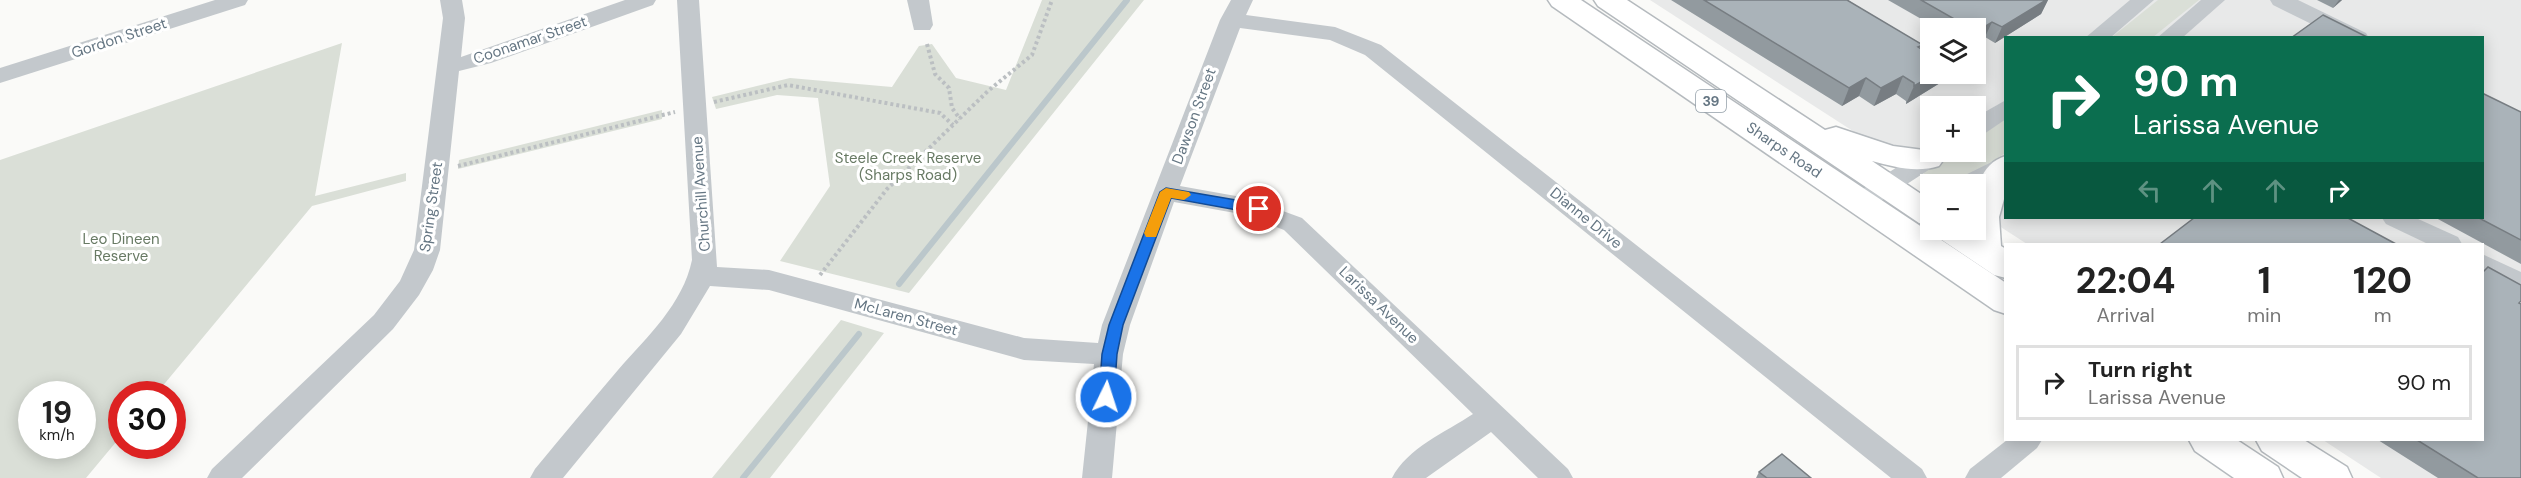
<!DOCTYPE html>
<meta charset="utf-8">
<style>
body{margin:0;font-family:"DM Sans",sans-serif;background:#f6f6f6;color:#222;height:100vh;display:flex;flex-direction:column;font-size:22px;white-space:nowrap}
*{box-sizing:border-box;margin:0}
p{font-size:20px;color:#767676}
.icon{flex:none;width:33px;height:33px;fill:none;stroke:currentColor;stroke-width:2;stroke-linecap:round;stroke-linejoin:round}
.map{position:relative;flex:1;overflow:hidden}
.side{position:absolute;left:2004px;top:243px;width:480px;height:198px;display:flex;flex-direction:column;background:#fff;border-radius:0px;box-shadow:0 3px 15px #0003}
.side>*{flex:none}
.hud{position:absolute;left:2004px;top:36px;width:480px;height:183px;border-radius:0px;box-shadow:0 3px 15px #0003;background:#0b6e4f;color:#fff;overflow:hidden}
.controls{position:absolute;left:1920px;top:18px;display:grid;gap:12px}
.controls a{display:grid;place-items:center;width:66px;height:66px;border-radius:0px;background:#fff;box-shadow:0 3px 15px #0003;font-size:30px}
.speed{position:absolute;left:18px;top:381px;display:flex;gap:12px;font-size:30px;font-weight:700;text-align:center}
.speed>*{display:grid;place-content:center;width:78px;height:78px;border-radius:50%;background:#fff;box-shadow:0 3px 15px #0003;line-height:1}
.speed small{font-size:15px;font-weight:400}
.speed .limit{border:9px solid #d22;background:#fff;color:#111}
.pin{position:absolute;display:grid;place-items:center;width:51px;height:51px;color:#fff;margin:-26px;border:3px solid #fff;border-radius:50%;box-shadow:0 2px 6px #0007}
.me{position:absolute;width:66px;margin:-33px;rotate:4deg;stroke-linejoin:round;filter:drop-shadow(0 0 4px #0008)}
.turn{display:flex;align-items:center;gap:21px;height:126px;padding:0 30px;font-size:27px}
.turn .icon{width:78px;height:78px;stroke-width:2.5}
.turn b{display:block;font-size:42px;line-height:51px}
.lanes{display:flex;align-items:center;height:57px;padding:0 30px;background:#0003;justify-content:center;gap:30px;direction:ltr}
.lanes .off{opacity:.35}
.eta{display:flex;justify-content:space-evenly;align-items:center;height:102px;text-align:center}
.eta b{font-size:36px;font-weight:700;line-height:42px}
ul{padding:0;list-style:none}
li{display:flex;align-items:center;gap:18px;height:75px;margin:0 12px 9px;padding:0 18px;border:3px solid #e0e0e0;border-radius:0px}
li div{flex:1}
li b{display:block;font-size:22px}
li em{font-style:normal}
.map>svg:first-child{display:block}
</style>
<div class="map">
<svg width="2521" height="478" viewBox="0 0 2521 478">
<rect width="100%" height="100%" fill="#fafaf8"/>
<path fill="#e8e9e9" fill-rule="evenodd" d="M1650,0H2521V478H2381L2323,440H2482V244H2027L1976,211V184H1935ZM1930,28H1976V74H1930ZM2006,38H2482V218H2006ZM1930,106H1976V152H1930Z"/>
<g fill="#dadfd7" fill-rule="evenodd">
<path d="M1042,0H1144L909,293L780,261L830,186L818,98L777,95L716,109L712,97L790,78L892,87L919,46L932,44L956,78L1006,90Z"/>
<path d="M2158,0H2199L2153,37H2112Z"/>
<path d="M342,43L315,196L406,173V181L312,206L156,394H122L121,436L86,478H0V160ZM32,394H82V446H32Z"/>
<path d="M662,110V119L458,169L459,160Z"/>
<path d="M2005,119V153L1958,184H1940L1923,173L1956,152H1976V139Z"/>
<path d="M841,320L884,333L770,478H712Z"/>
</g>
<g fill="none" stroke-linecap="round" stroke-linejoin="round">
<g stroke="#bbc7cb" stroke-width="6">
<path d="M899,284L1127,0"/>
<path d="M743,478L859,334"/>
</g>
<defs>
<g id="major">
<path d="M1548,0H1581L2006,283V314L1994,310L1552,6Z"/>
<path d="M1594,0H1627L1825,130L1836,127L1893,146L1939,152L1944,159L1939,166C1916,173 1894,167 1872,161L1930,200V226L1919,223L1598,6Z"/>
<path d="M2006,156V192L1999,217L2001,246L2006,249V278L1994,275L1939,238L1935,230H1976C1976,202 1973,166 2006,156Z"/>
<path d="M2189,440H2237L2278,467L2283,478H2234L2195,451Z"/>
<path d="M2256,440H2304L2347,467L2352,478H2302L2262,451Z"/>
</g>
</defs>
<use href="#major" stroke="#b5babe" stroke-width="3"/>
<g stroke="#bbbfc2" stroke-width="4" stroke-dasharray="3 3" stroke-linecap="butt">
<path d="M927,44L935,74L949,88L952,108L960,119"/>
<path d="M714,102L788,85L940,113L953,125"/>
<path d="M458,166L675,112"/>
<path d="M820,275L887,189L988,91L1032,55L1052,0"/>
</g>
<g fill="#c3c8cc" fill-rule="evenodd">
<path d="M215,0H248L245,5L0,83V68Z"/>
<path d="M440,0H462L465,18L461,57L625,0H656L653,5L491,63L459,71L440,250L433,270L419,295L393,329L242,478H207L212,469L374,315L400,281L414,250L443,18Z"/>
<path d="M677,0H699L717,267L769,270L1024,338L1098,343L1102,325L1220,20L1231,0H1253L1246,15L1335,27L1381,45L1922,469L1927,478H1891L1365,55L1330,40L1240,28L1180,186L1247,198L1302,218L1568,469L1573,478H1538L1491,432L1426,478H1392C1407,448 1446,432 1473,414L1284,230L1246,215L1174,202L1130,325L1123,354L1112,478H1082L1094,364L1024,360L769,290L710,286L681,334L563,478H530L535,469C562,436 590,403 618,370C647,337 683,304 692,260Z"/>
<path d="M907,0H929L933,25L930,30H914Z"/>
<path d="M2130,0H2154L2110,38H2085Z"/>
<path d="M2201,0H2225L2182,38H2157Z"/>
<path d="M2270,0H2298L2366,33L2369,38H2340L2273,5Z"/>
<path d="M2006,100V119L1984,134L1976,136V117Z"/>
<path d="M1930,146V152H1951L1947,158L1870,208L1861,211L1852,208L1849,202L1852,196Z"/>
<path d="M2006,155V174L1976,190V184H1956L1959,178Z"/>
<path d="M2382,218H2416L2458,237L2462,244H2428L2386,224Z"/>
<path d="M2482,254L2521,272V294L2482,275Z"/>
<path d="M2007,440H2042L2037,448L2001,478H1965L1970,469Z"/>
</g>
<use href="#major" fill="#fff" fill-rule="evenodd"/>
</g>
<g fill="#929a9f">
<path d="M1671,0H1848L1921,49L1930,74H1944L1940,83L1906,104V101L1896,94L1874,106L1859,96L1842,106Z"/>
<path d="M1888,0H2048L2041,14L1995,43L1985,37L1976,43V28H1937Z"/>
<path d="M2317,0H2342L2333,8Z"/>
<path d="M2521,112V264L2436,218H2482Z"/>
<path d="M2519,303L2521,478H2438L2378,440H2482Z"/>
<path d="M1759,472L1811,478H1756Z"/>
</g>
<g fill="#777d82">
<path d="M2046,0H2048L2041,14L1995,43L2002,27Z"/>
<path d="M2339,0H2342L2333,8Z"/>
<path d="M1992,22L1985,37L1976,43V32Z"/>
<path d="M1935,74H1944L1940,83L1906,104L1914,86Z"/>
<path d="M1903,76L1896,94L1874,106L1881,88Z"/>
<path d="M1866,78L1859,96L1842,106L1849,88Z"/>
</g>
<g fill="#aab3b9" stroke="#777d82" stroke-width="1.5">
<path d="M1704,0H1847L1923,45L1918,47L1930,55V74H1935L1914,86V83L1903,76L1881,88L1866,78L1849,88Z"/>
<path d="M1921,0H2046L2002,27L1992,22L1976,32V28H1970Z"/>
<path d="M2323,15L2369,38H2291Z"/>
<path d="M2482,93L2521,112V240L2479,218H2482Z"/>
<path d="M2194,218H2348L2396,244H2160Z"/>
<path d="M2488,267L2521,285V301L2519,303L2521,304V478H2478L2417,440H2482V273Z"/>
<path d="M1782,454L1811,478H1767L1759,472Z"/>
</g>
<path fill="#1a73e8" stroke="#114b97" stroke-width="1.5" d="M1166,188L1259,204L1266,209L1259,214L1171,198L1123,325L1117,354L1114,397L1106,403L1099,397L1102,354L1109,325L1160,192Z"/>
<path fill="#f59e0b" d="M1166,188L1189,192L1191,195L1184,200L1171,198L1156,237H1146L1144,233L1160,192Z"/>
<g text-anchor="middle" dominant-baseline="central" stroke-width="6" stroke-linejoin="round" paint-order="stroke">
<rect fill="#fff" stroke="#939fa8" stroke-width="1.5" x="1696" y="90" width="30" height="22" rx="4.5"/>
<g font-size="14" font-weight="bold" fill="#657683">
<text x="1711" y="101">39</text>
</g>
<g font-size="15" fill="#657683" stroke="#fff">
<text transform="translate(119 38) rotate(-18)">Gordon Street</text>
<text transform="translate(530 40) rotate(-19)">Coonamar Street</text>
<text transform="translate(1194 116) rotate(-70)">Dawson Street</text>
<text transform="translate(1784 150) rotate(34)">Sharps Road</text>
<text transform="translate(701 194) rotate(-94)">Churchill Avenue</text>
<text transform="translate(431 207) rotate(-82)">Spring Street</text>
<text transform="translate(1586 218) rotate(39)">Dianne Drive</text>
<text transform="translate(1379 305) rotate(44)">Larissa Avenue</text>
<text transform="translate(906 317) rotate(15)">McLaren Street</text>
</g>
<g font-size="15" fill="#687a64" stroke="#fff">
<text x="908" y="158">Steele Creek Reserve<tspan x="908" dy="17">(Sharps Road)</tspan></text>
<text x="121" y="239">Leo Dineen<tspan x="121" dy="17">Reserve</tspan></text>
</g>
</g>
</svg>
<div class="controls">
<a><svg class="icon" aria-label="layers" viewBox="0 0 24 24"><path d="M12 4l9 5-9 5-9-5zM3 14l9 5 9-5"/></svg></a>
<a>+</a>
<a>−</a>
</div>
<div class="speed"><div>19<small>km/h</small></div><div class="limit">30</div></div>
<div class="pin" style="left:1259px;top:209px;background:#d93025"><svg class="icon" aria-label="arrive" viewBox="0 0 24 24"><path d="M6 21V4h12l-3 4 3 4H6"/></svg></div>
<svg class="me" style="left:1106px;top:397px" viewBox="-20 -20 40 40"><circle r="17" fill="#1a73e8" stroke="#fff" stroke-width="3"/><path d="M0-11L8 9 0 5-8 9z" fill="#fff"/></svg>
<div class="hud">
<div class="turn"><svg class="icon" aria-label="right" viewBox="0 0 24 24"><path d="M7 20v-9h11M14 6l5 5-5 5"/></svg><div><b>90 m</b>Larissa Avenue</div></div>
<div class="lanes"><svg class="icon off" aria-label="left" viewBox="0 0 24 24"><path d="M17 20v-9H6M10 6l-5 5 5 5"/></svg><svg class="icon off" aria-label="ahead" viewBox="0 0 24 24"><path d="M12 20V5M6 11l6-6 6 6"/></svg><svg class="icon off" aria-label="ahead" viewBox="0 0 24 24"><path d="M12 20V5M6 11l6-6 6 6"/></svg><svg class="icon" aria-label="right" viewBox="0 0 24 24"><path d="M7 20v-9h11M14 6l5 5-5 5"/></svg></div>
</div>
<section class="side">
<div class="eta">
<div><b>22:04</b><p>Arrival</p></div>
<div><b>1</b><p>min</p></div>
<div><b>120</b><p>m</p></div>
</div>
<ul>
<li><svg class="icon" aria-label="right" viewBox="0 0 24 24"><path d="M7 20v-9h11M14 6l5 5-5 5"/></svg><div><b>Turn right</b><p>Larissa Avenue</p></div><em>90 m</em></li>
</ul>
</section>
</div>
